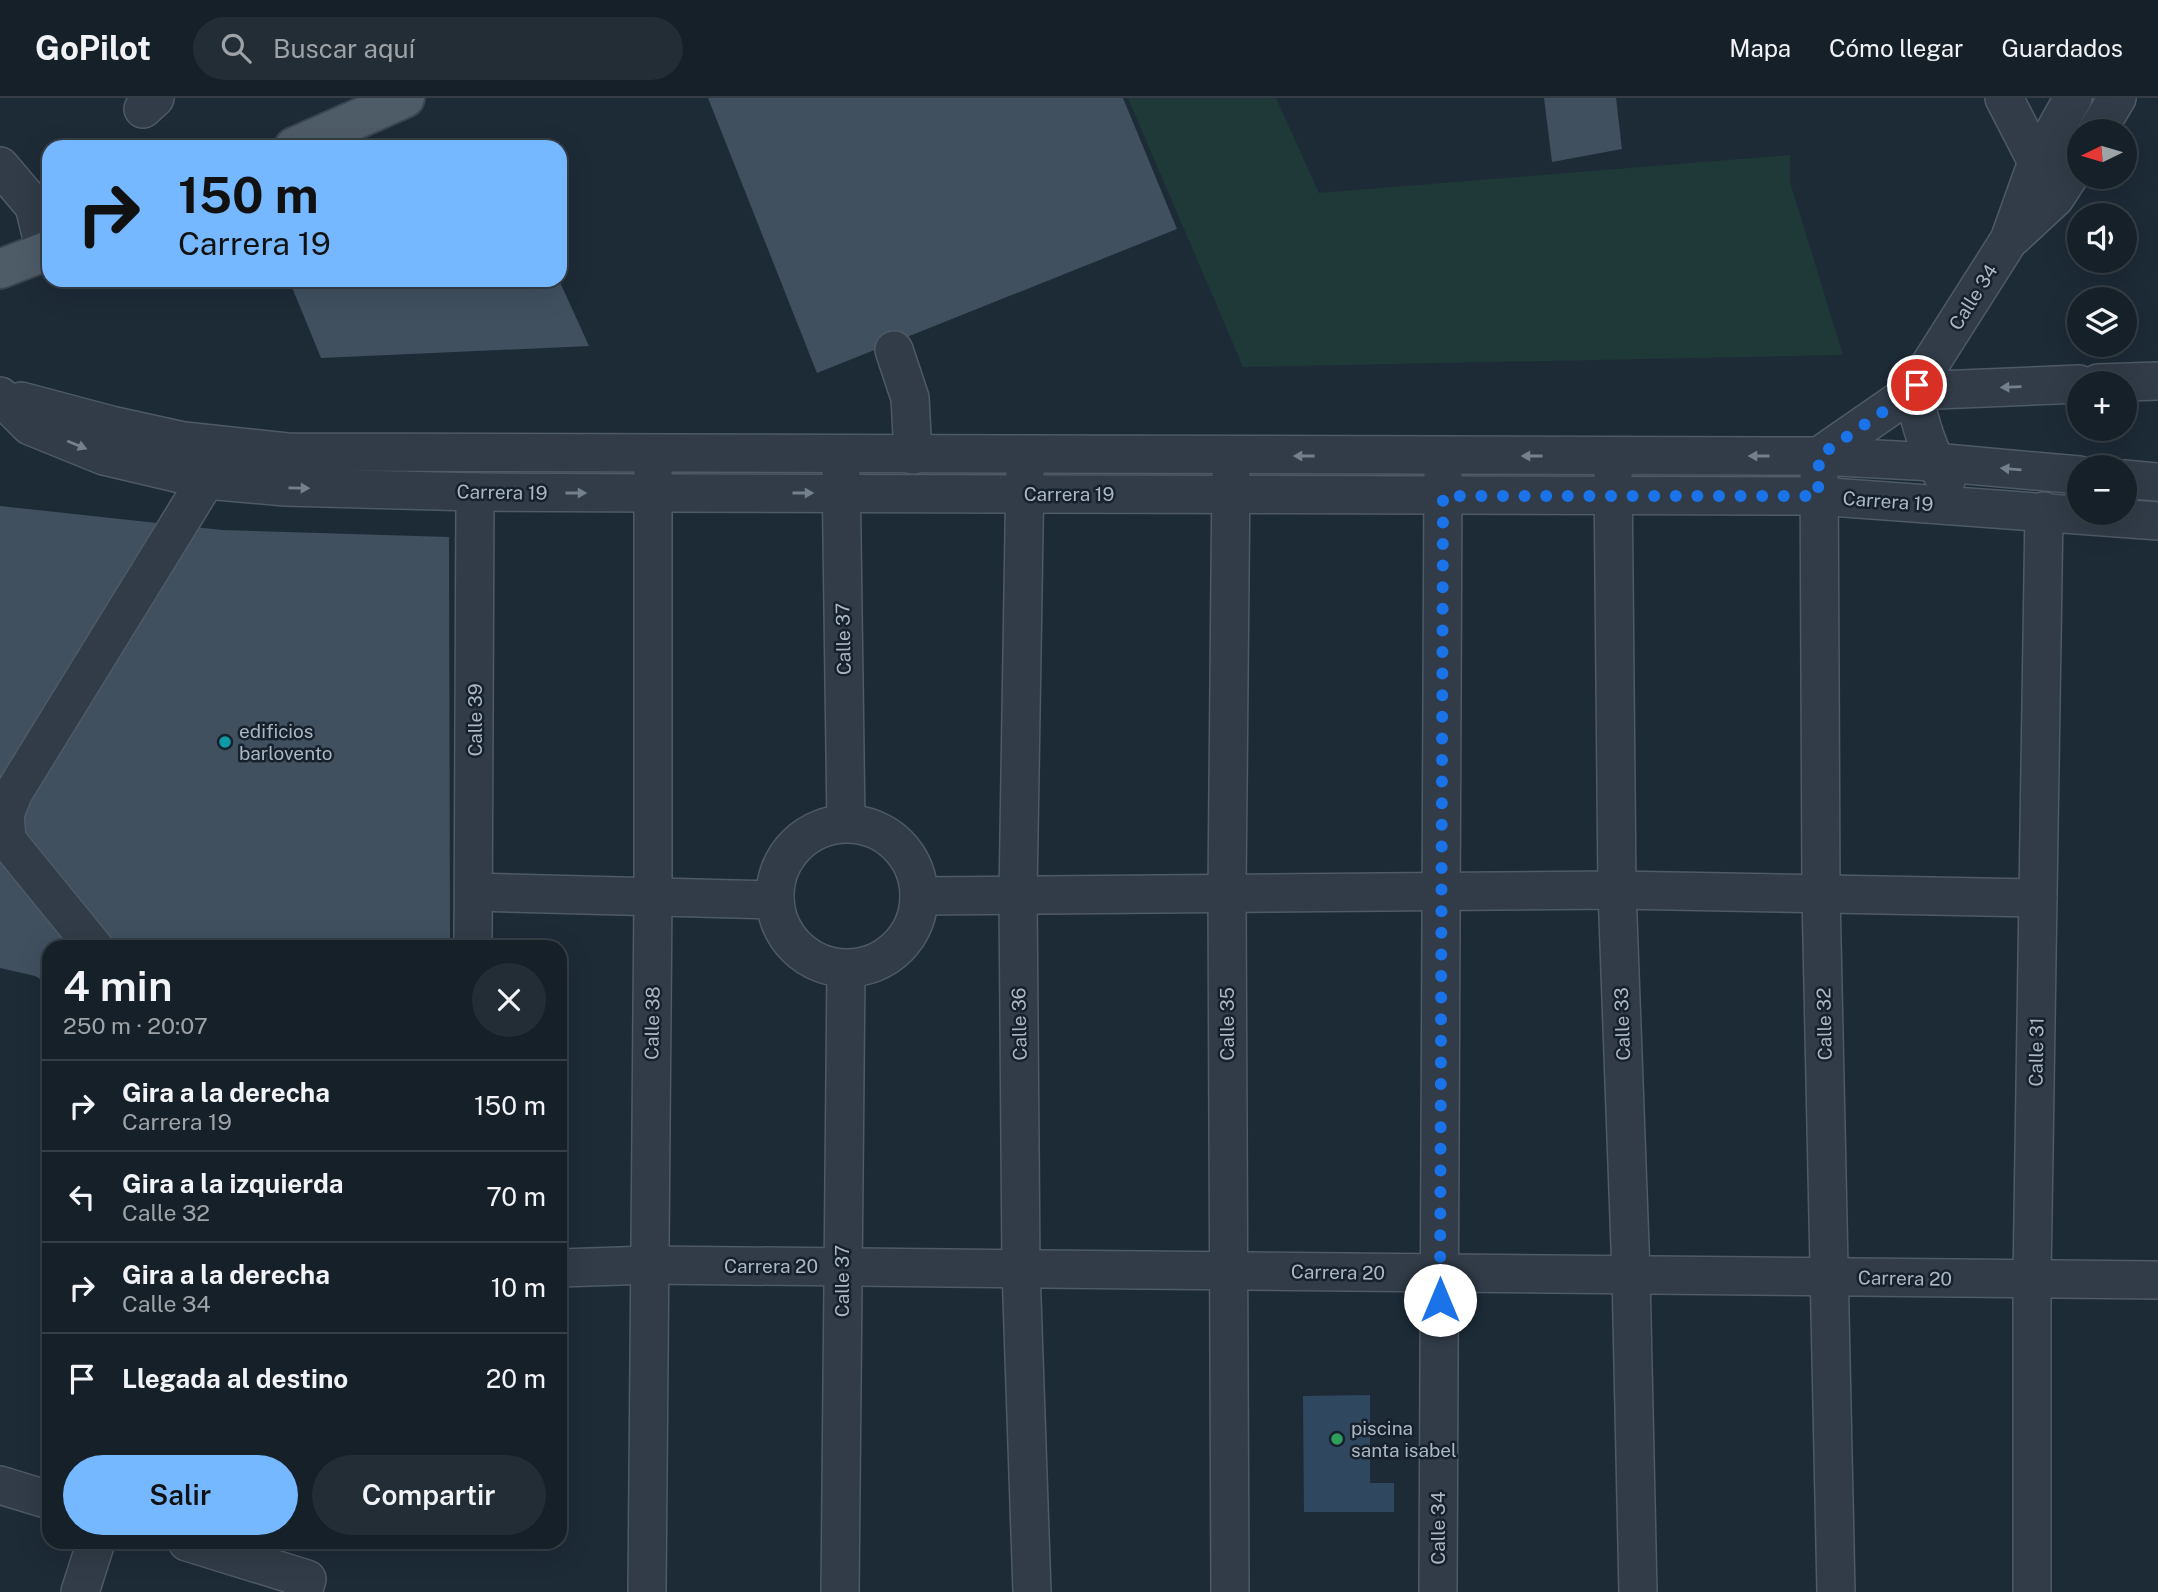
<!DOCTYPE html>
<html lang="es">
<meta charset="utf-8">
<style>
body{margin:0;font-family:"Public Sans",sans-serif;background:#232d35;color:#f1f3f6;height:100vh;display:flex;flex-direction:column;font-size:26px;white-space:nowrap}
*{box-sizing:border-box;margin:0}
p{font-size:23px;color:#9ea3a8}
.icon{flex:none;width:38px;height:38px;fill:none;stroke:currentColor;stroke-width:2;stroke-linecap:round;stroke-linejoin:round}
.map{position:relative;flex:1;overflow:hidden}
.details{position:absolute;left:42px;top:842px;width:525px;height:609px;display:flex;flex-direction:column;background:#162029;border-radius:21px;box-shadow:0 7px 28px #0002,0 0 0 2px #353e46}
.details>*{flex:none}
.banner{position:absolute;left:42px;top:42px;width:525px;height:147px;border-radius:21px;box-shadow:0 7px 28px #0002,0 0 0 2px #353e46;background:#75b8ff;color:#111;overflow:hidden}
.needle{width:46px;rotate:265deg}
.buttons{position:absolute;left:2067px;top:21px;display:grid;gap:14px}
.buttons a{display:grid;place-items:center;width:70px;height:70px;border-radius:50%;background:#162029;box-shadow:0 7px 28px #0002,0 0 0 2px #353e46;font-size:35px}
.pin{position:absolute;display:grid;place-items:center;width:60px;height:60px;color:#fff;margin:-30px;border:4px solid #fff;border-radius:50%;box-shadow:0 2px 7px #0007}
.me{position:absolute;width:77px;margin:-38px;rotate:0deg;stroke-linejoin:round;filter:drop-shadow(0 0 5px #0008)}
.turn{display:flex;align-items:center;gap:24px;height:147px;padding:0 21px;font-size:32px}
.turn .icon{width:91px;height:91px;stroke-width:2.5}
.turn b{display:block;font-size:49px;line-height:60px}
.round{display:grid;place-items:center;flex:none;width:74px;height:74px;border-radius:37px;background:#232d35}
.head{display:flex;align-items:center;justify-content:space-between;height:119px;padding:0 21px}
h1{font-size:42px;font-weight:600;line-height:52px}
.cta{display:flex;gap:14px;margin-top:auto;padding:14px 21px}
.cta a{flex:1;height:80px;border-radius:42px;background:#75b8ff;color:#111;font-size:28px;font-weight:600;line-height:80px;text-align:center}
.cta a+a{background:#232d35;color:#f1f3f6}
ul{padding:0;list-style:none}
li{display:flex;align-items:center;gap:21px;height:91px;padding:0 21px;border-top:2px solid #353e46}
li div{flex:1}
li b{display:block;font-size:26px}
li em{font-style:normal}
header{display:flex;align-items:center;gap:42px;box-sizing:border-box;height:98px;padding:0 35px;background:#162029;border-bottom:2px solid #353e46}
header strong{font-size:33px}
nav{display:flex;gap:38px;margin-inline-start:auto;font-size:24px}
.search{width:490px;height:63px;background:#232d35;display:flex;align-items:center;gap:18px;box-sizing:border-box;padding:0 24px;border-radius:38px;color:#9ea3a8;font-size:26px}
.map>svg:first-child{display:block}
</style>
<header>
<strong>GoPilot</strong>
<div class="search"><svg class="icon" aria-label="search" viewBox="0 0 24 24"><circle cx="10" cy="10" r="6"/><path d="M15 15l6 6"/></svg>Buscar aquí</div>
<nav><a>Mapa</a><a>Cómo llegar</a><a>Guardados</a></nav>
</header>
<div class="map">
<svg width="2158" height="1494" viewBox="0 0 2158 1494">
<rect width="100%" height="100%" fill="#1d2b37"/>
<path fill="#1f3838" d="M1128,0H1276L1319,95L1790,57V84L1843,257L1243,269Z"/>
<path fill="#2f4860" d="M1370,1297V1385H1394V1414H1304L1303,1298Z"/>
<g fill="#40505f">
<path d="M708,0H1123L1177,131L817,275Z"/>
<path d="M1544,0H1616L1622,51L1552,64Z"/>
<path d="M289,182H559L589,248L321,260Z"/>
<path d="M0,408L222,432L449,439L450,849H49V886L35,878L0,870Z"/>
</g>
<g fill="none" stroke-linecap="round" stroke-linejoin="round">
<defs>
<g id="minor">
<path d="M2004,0L2037,64"/>
<path d="M143,11L155,0"/>
<path d="M2097,33L2117,0"/>
<path d="M0,68L34,108L45,153"/>
<path d="M2013,139L2055,100L2079,63"/>
<path d="M894,252L910,300L913,357"/>
<path d="M2098,285L2158,283"/>
<path d="M1913,293L2079,286"/>
<path d="M1913,293C1920,325 1928,354 1946,383"/>
<path d="M0,298L30,328L104,358L206,382L285,389L475,394L654,395L1818,398L2158,423"/>
<path d="M21,303L111,327L184,343L287,354L1819,358L1934,364L2079,377"/>
<path d="M841,369L846,725"/>
<path d="M1025,372L1018,797L1021,1171L1032,1494"/>
<path d="M1613,375L1617,792L1631,1176L1638,1494"/>
<path d="M2124,381L2158,384"/>
<circle cx="847" cy="798" r="72"/>
<path d="M474,794L775,802"/>
<path d="M919,798L1617,792L2038,800"/>
<path d="M94,849L7,742L5,716L14,694L206,382"/>
<path d="M473,849L475,394"/>
<path d="M560,1170L650,1167L2158,1182"/>
<path d="M0,1387L49,1402"/>
<path d="M187,1444L307,1481L303,1494"/>
<path d="M80,1494L96,1444"/>
<path d="M647,1494L653,798V372"/>
<path d="M840,1494L846,872"/>
<path d="M1230,1494L1227,795L1231,372"/>
<path d="M1438,1494L1443,375"/>
<path d="M1836,1494L1821,796L1819,358L1913,293L1917,287L2009,142L2037,64L2073,0"/>
<path d="M2032,1494V1181L2044,413"/>
</g>
<g id="major">
<path d="M294,49L405,0"/>
<path d="M0,171L49,152"/>
</g>
</defs>
<use href="#minor" stroke="#4e5a66" stroke-width="40"/>
<use href="#major" stroke="#3a4551" stroke-width="42"/>
<use href="#minor" stroke="#313c48" stroke-width="37"/>
<use href="#major" stroke="#4e5c68" stroke-width="38"/>
</g>
<defs><path id="oneway-solid" d="M-6-.8H1V-3.2L6.5 0L1 3.2V.8H-6Z" transform="scale(1.75)"/></defs>
<g fill="#74808d">
<use href="#oneway-solid" transform="translate(2011 289) rotate(178)"/>
<use href="#oneway-solid" transform="translate(77 347) rotate(22)"/>
<use href="#oneway-solid" transform="translate(1304 358) rotate(-180)"/>
<use href="#oneway-solid" transform="translate(1532 358) rotate(180)"/>
<use href="#oneway-solid" transform="translate(1759 358) rotate(180)"/>
<use href="#oneway-solid" transform="translate(2011 371) rotate(-175)"/>
<use href="#oneway-solid" transform="translate(299 390) rotate(1)"/>
<use href="#oneway-solid" transform="translate(576 395)"/>
<use href="#oneway-solid" transform="translate(803 395)"/>
</g>
<g fill="none" stroke-linecap="round" stroke-linejoin="round">
<path stroke="#1a73e8" stroke-width="12" stroke-dasharray="0 21.6" d="M1440,1202L1443,398H1818L1819,358L1913,293L1917,287"/>
</g>
<circle fill="#0f9aa8" stroke="#17212c" stroke-width="2.5" cx="225" cy="644" r="7"/>
<circle fill="#2e9e5b" stroke="#17212c" stroke-width="2.5" cx="1337" cy="1341" r="7"/>
<g text-anchor="middle" dominant-baseline="central" stroke-width="5" stroke-linejoin="round" paint-order="stroke">
<g font-size="19" fill="#aab7c5" stroke="#17212c">
<text transform="translate(1973 199) rotate(-58)">Calle 34</text>
<text transform="translate(502 394) rotate(1)">Carrera 19</text>
<text x="1069" y="396">Carrera 19</text>
<text transform="translate(1888 403) rotate(4)">Carrera 19</text>
<text transform="translate(843 541) rotate(-91)">Calle 37</text>
<text transform="translate(475 622) rotate(-90)">Calle 39</text>
<text transform="translate(652 925) rotate(-89)">Calle 38</text>
<text transform="translate(1019 926) rotate(-91)">Calle 36</text>
<text transform="translate(1227 926) rotate(-90)">Calle 35</text>
<text transform="translate(1622 926) rotate(-92)">Calle 33</text>
<text transform="translate(1824 926) rotate(-91)">Calle 32</text>
<text transform="translate(2036 954) rotate(-89)">Calle 31</text>
<text x="771" y="1168">Carrera 20</text>
<text transform="translate(1338 1174) rotate(1)">Carrera 20</text>
<text transform="translate(1905 1180) rotate(1)">Carrera 20</text>
<text transform="translate(842 1183) rotate(-90)">Calle 37</text>
<text transform="translate(1438 1430) rotate(-90)">Calle 34</text>
</g>
<g font-size="19" fill="#aab7c5" stroke="#17212c" text-anchor="start">
<text x="239" y="633">edificios<tspan x="239" dy="22">barlovento</tspan></text>
<text x="1351" y="1330">piscina<tspan x="1351" dy="22">santa isabel</tspan></text>
</g>
</g>
</svg>
<div class="buttons">
<a><svg class="needle" viewBox="-14 -14 28 28"><path d="M0-13l5 13h-10z" fill="#e53935"/><path d="M0 13l5-13h-10z" fill="#9ea3a8"/></svg></a>
<a><svg class="icon" aria-label="sound" viewBox="0 0 24 24"><path d="M4 9h4l5-4v14l-5-4H4zM17 9q2 3 0 6"/></svg></a>
<a><svg class="icon" aria-label="layers" viewBox="0 0 24 24"><path d="M12 4l9 5-9 5-9-5zM3 14l9 5 9-5"/></svg></a>
<a>+</a>
<a>−</a>
</div>
<div class="pin" style="left:1917px;top:287px;background:#d93025"><svg class="icon" aria-label="arrive" viewBox="0 0 24 24"><path d="M6 21V4h12l-3 4 3 4H6"/></svg></div>
<svg class="me" style="left:1440px;top:1202px" viewBox="-20 -20 40 40"><circle r="19" fill="#fff"/><path d="M0-13L10 11 0 6-10 11z" fill="#1a73e8"/></svg>
<div class="banner">
<div class="turn"><svg class="icon" aria-label="right" viewBox="0 0 24 24"><path d="M7 20v-9h11M14 6l5 5-5 5"/></svg><div><b>150 m</b>Carrera 19</div></div>
</div>
<section class="details">
<div class="head"><div><h1>4 min</h1><p>250 m · 20:07</p></div><a class="round"><svg class="icon" aria-label="close" viewBox="0 0 24 24"><path d="M6 6l12 12M18 6L6 18"/></svg></a></div>
<ul>
<li><svg class="icon" aria-label="right" viewBox="0 0 24 24"><path d="M7 20v-9h11M14 6l5 5-5 5"/></svg><div><b>Gira a la derecha</b><p>Carrera 19</p></div><em>150 m</em></li>
<li><svg class="icon" aria-label="left" viewBox="0 0 24 24"><path d="M17 20v-9H6M10 6l-5 5 5 5"/></svg><div><b>Gira a la izquierda</b><p>Calle 32</p></div><em>70 m</em></li>
<li><svg class="icon" aria-label="right" viewBox="0 0 24 24"><path d="M7 20v-9h11M14 6l5 5-5 5"/></svg><div><b>Gira a la derecha</b><p>Calle 34</p></div><em>10 m</em></li>
<li><svg class="icon" aria-label="arrive" viewBox="0 0 24 24"><path d="M6 21V4h12l-3 4 3 4H6"/></svg><div><b>Llegada al destino</b></div><em>20 m</em></li>
</ul>
<div class="cta"><a>Salir</a><a>Compartir</a></div>
</section>
</div>
